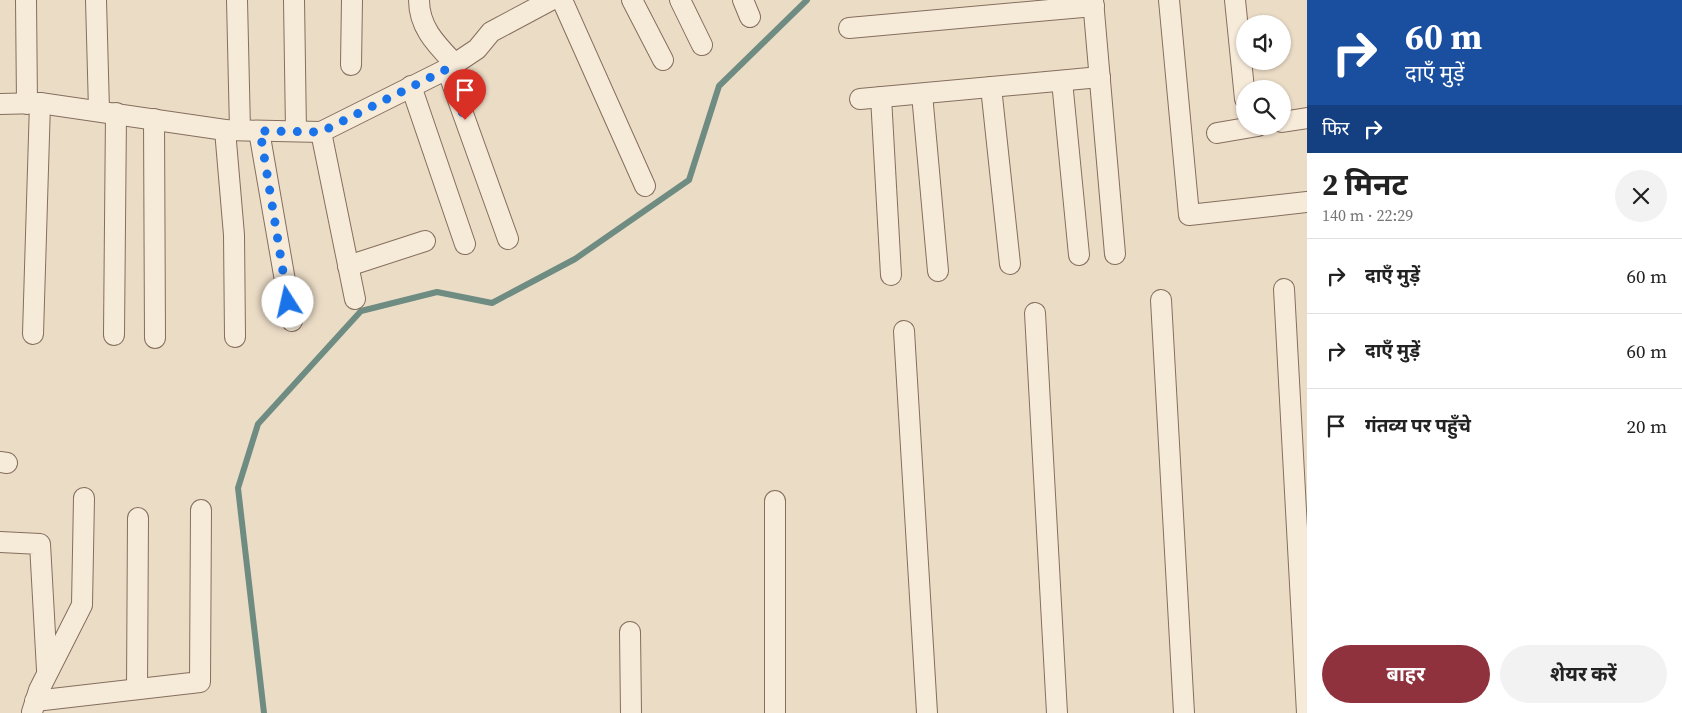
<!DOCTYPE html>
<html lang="hi">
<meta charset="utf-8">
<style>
body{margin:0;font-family:"Source Serif 4","Noto Sans Devanagari",serif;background:#f2f2f2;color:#222;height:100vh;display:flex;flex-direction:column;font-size:19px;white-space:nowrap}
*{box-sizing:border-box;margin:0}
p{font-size:16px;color:#767676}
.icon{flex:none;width:28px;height:28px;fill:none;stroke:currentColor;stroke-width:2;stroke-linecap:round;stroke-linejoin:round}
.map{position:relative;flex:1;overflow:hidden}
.sheet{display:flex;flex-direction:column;background:#fff;width:375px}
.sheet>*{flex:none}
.hud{background:#1a4fa0;color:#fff;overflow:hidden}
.tools{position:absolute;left:1236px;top:15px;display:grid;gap:10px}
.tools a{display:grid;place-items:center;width:55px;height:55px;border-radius:50%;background:#fff;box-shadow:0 1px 4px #0004;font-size:25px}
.pin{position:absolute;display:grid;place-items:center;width:42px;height:42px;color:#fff;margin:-51px -21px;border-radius:50% 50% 50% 0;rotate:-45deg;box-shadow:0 0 5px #0007}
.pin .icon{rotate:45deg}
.me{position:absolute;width:55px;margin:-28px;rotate:350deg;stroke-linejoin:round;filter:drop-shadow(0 0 4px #0008)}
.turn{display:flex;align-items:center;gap:18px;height:105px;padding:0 15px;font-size:22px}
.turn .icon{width:65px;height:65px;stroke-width:2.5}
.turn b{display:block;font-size:35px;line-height:42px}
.then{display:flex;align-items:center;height:48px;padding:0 15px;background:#0003;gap:10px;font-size:19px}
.round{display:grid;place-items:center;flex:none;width:52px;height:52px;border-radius:26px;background:#f2f2f2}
.headline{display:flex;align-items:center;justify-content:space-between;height:85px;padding:0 15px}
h1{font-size:30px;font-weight:700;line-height:38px}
.button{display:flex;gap:10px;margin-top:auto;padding:10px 15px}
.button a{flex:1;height:58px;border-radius:30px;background:#8f323d;color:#fff;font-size:20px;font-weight:700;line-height:58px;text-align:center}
.button a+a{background:#f2f2f2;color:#222}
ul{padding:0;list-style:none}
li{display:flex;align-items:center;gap:15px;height:75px;padding:0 15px;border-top:1px solid #e0e0e0}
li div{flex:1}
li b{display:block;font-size:19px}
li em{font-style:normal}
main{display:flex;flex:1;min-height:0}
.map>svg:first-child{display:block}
</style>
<main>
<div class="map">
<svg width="1307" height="713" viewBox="0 0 1307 713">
<rect width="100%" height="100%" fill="#ebdcc6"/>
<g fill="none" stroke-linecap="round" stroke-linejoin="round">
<path stroke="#6f8c82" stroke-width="6" d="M264,713L238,488L258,424L361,311L437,292L492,303L575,259L689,180L719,86L807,0"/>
<defs>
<g id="minor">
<path d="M26,0L27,104"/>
<path d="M96,0L99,110"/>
<path d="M237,0L240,130"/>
<path d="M294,0L296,131"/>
<path d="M419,0C419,28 437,45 455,64"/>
<path d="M562,0L645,186"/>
<path d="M632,0L663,60"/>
<path d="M680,0L702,45"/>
<path d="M743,0L750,17"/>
<path d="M1093,0L1115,254"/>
<path d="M1169,0L1189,215L1307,202"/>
<path d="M1235,0L1245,99"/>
<path d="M849,28L1094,6"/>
<path d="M351,65L352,0"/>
<path d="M447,69L508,239"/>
<path d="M1062,81L1079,255"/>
<path d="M411,86L465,244"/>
<path d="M991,87L1010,264"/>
<path d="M922,94L938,271"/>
<path d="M881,97L891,275"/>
<path d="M860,99L1100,77"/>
<path d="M0,104L40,103L225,130L321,132L447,69L477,49L491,32L551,0"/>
<path d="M154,119L155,338"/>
<path d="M1282,122L1307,118"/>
<path d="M225,130L234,235L235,337"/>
<path d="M259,131L292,321"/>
<path d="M321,132L355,299"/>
<path d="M1217,133L1258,126"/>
<path d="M348,266L425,241"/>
<path d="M1284,289L1307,713"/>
<path d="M1161,300L1184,713"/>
<path d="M1035,313L1057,713"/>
<path d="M904,331L927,713"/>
<path d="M33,334L40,103"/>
<path d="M114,335L116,113"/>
<path d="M0,462L7,463"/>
<path d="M775,501V713"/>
<path d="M0,542L40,544L47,670"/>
<path d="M630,632L631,713"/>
<path d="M137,689L138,518"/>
<path d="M35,701L200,682L201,510"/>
<path d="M32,712L39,690L82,605L84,498"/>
</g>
</defs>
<use href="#minor" stroke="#856e5d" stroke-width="22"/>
<use href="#minor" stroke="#f6ead9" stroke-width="20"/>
</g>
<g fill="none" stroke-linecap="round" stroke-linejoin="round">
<path stroke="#1a73e8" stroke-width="9" stroke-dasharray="0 16.2" d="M288,302L260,131L321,132L447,69L465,120"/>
</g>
</svg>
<div class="tools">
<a><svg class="icon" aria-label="sound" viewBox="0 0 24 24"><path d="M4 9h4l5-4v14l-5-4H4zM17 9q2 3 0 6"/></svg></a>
<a><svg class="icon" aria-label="search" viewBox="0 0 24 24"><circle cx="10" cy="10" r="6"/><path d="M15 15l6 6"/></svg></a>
</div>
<div class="pin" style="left:465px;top:120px;background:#d93025"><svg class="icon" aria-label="arrive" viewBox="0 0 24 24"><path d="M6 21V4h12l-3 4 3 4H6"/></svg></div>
<svg class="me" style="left:288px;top:302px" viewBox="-20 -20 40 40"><circle r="19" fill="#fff"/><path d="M0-13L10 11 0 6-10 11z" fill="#1a73e8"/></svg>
</div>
<section class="sheet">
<div class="hud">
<div class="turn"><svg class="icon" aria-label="right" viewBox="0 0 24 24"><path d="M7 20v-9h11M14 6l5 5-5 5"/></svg><div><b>60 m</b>दाएँ मुड़ें</div></div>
<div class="then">फिर<svg class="icon" aria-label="right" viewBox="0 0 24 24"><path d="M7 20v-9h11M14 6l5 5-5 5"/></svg></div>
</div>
<div class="headline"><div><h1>2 मिनट</h1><p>140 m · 22:29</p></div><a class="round"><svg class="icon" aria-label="close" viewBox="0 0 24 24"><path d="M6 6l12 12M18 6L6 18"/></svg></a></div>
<ul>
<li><svg class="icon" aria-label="right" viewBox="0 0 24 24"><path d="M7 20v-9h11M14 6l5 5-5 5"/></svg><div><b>दाएँ मुड़ें</b></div><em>60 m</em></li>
<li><svg class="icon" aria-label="right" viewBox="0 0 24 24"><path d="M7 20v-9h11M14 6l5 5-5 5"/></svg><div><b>दाएँ मुड़ें</b></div><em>60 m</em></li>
<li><svg class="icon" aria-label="arrive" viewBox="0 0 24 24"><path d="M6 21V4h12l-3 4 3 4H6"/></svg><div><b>गंतव्य पर पहुँचे</b></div><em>20 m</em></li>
</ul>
<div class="button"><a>बाहर</a><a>शेयर करें</a></div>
</section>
</main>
